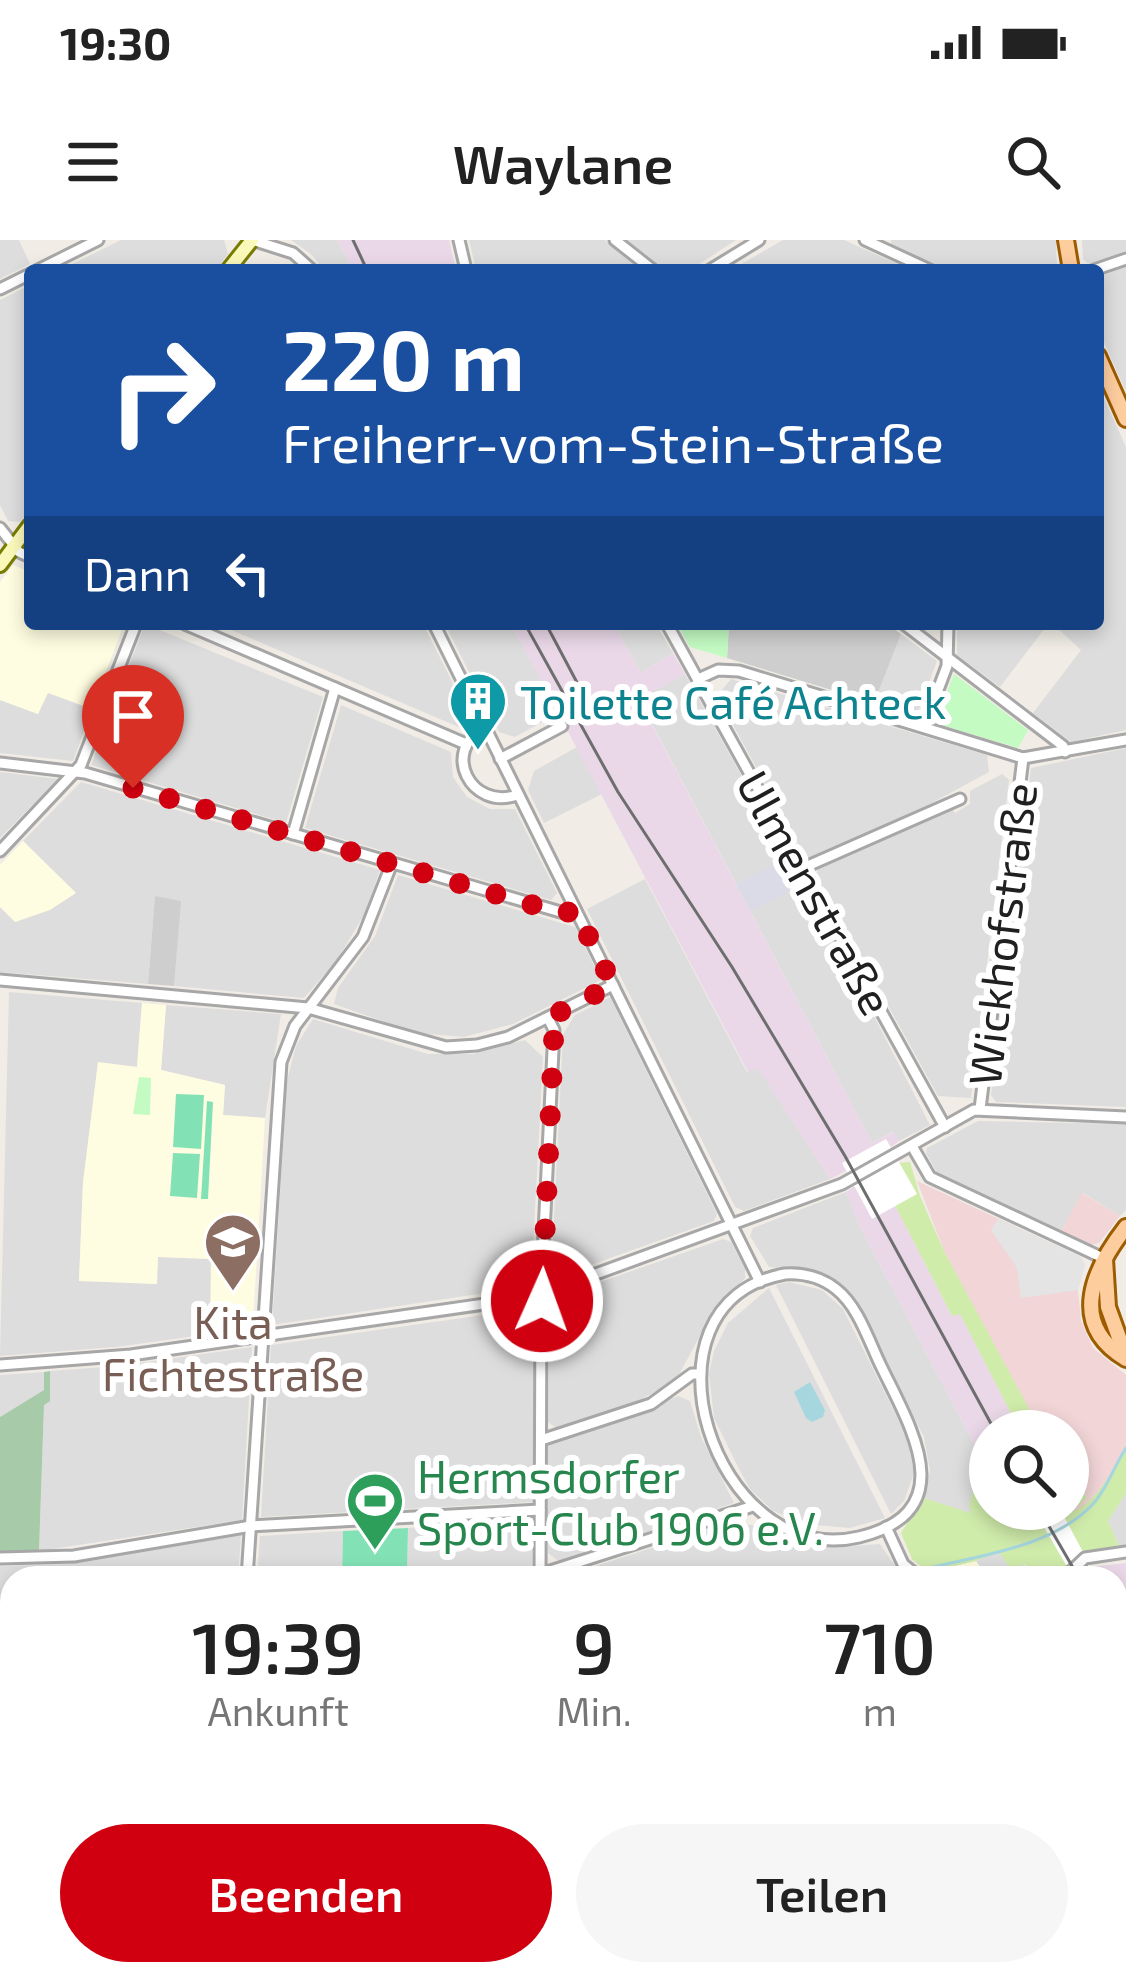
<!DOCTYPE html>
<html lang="de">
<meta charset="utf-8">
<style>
body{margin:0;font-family:"Exo 2",sans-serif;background:#f6f6f6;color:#222;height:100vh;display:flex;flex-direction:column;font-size:45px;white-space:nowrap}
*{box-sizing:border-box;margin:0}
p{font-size:39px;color:#767676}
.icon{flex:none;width:66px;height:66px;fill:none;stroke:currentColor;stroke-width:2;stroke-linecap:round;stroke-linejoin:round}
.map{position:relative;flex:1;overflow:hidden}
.drawer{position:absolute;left:0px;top:1326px;width:1128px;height:420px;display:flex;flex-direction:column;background:#fff;border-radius:36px 36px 0 0;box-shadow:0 6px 18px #0003}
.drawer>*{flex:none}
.banner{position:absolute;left:24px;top:24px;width:1080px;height:366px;border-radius:12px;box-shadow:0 6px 18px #0003;background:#1a4fa0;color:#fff;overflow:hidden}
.controls{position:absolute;left:969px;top:1170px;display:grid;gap:24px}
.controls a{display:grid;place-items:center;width:120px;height:120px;border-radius:50%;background:#fff;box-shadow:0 6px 18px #0003;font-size:60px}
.pin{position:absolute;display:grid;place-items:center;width:102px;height:102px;color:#fff;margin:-123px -51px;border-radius:50% 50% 50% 0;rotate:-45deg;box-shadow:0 0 12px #0007}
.pin .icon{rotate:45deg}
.me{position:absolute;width:132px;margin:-66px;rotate:2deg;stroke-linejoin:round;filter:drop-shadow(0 0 9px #0008)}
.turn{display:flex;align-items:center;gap:42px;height:252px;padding:0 60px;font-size:54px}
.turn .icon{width:156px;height:156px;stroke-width:2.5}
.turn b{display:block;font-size:84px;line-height:102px}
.then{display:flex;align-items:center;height:114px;padding:0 60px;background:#0003;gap:24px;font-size:45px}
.eta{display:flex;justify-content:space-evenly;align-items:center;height:204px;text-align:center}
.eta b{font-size:72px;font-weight:600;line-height:84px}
.action{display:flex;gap:24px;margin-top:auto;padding:24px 60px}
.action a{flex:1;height:138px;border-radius:72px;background:#d00010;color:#fff;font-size:48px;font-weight:600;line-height:138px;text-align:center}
.action a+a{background:#f6f6f6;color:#222}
.status{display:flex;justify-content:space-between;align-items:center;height:84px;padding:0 60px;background:#fff;direction:ltr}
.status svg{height:33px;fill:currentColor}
header{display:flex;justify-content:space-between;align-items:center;height:156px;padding:0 60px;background:#fff;font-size:54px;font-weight:600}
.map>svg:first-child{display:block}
</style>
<div class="status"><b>19:30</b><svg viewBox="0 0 49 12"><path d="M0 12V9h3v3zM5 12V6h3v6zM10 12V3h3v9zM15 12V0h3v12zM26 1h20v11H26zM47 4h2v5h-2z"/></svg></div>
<header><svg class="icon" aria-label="menu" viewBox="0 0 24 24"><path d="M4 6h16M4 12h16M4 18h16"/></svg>Waylane<svg class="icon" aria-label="search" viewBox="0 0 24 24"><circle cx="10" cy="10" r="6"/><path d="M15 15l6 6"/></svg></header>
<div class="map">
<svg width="1126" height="1746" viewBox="0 0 1126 1746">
<rect width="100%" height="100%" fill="#f1ede6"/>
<g fill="#dedddd">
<path d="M0,0H19L30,24L0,39Z"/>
<path d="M121,0H224L228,14L216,30H60Z"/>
<path d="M291,0H337L353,30H324L312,15Z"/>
<path d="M469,0H605L640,30H476Z"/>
<path d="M627,0H736L690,30H666Z"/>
<path d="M783,0H844L911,30H731Z"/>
<path d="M891,0H1056L1057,30H947L891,4Z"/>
<path d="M1082,0H1126V11L1089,24L1083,19Z"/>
<path d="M1126,27V152L1098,88V37Z"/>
<path d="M30,45V269L20,282L8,281L0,265V60Z"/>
<path d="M1098,145L1126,207V490L1071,502L1033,473L1081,410L1053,384H1098Z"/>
<path d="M145,384L323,457L286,583L91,525Z"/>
<path d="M217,384H423L471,479L461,488Z"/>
<path d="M445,384H511L559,473L515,497L499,492Z"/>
<path d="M613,384H656L673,413L641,433Z"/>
<path d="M957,384H1048L1000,447L957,415Z"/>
<path d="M901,394L937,421L918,472L912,474L874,463Z"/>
<path d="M685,434L860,749L930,885L899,901L893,892L872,903L639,459Z"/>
<path d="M731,439L987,515L989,532L930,564L810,618L805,616L717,456Z"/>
<path d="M47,452L92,469L73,521L0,513V460L38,474Z"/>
<path d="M341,465L451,512L453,537L467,557L490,569H515L557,653L551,660L305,588Z"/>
<path d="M577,507L602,554L544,583L528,550L534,531Z"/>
<path d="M1126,508V867L996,862L991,855L1031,528Z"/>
<path d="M0,532L58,539L0,598Z"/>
<path d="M1002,534L1009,540L971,858L938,856L816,635L819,627L951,566L955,573L970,564V551Z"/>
<path d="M81,542L380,630L364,675L337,720L304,758L174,746L180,661L155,657L148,744L0,732V667L16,682L75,652L23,601Z"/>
<path d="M398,635L575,687L601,740L513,784L464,797L416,793L334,764L338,748L375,696Z"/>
<path d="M645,639L747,832L758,827L830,939L744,971L735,967L587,669Z"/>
<path d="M9,752L142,763L137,827L98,823L83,943L79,1040L156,1044L158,1017L212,1019L210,1094L116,1107L0,1116Z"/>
<path d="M610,757L717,974L714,981L551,1039L563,794L575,775Z"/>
<path d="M166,765L281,774L265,878L223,875L225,845L161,830Z"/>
<path d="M313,779L428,814H473L525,800L543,817L531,1046L272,1085L287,841L296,806Z"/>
<path d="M978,881L1126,884V970L1120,976L1083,953L1061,991L937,933L926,913L927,908Z"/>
<path d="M846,952L860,987L990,1234V1238L974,1247L972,1274L923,1258L930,1231L924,1197L853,1057L819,1032L769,1027L750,996L753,988Z"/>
<path d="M723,999L731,1002L745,1029V1038L712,1073L680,1133L662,1149L631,1164L557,1189L548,1182L549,1060Z"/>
<path d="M789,1042L822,1050L843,1069L908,1199L914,1233L904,1261L891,1274L776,1045Z"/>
<path d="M769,1048L885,1278L850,1288L802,1284L772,1270L750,1249L739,1229L714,1178L709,1133L714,1111L728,1083Z"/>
<path d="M525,1069L534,1075L533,1262L261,1277L271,1105Z"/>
<path d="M252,1107L242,1280L39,1311L44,1164L50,1160V1131L118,1126Z"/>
<path d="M44,1132V1150L0,1177V1135Z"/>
<path d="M678,1156L690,1161L701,1197L734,1263L560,1322L548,1313V1204Z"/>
<path d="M1126,1253V1308H1120L1108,1281Z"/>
<path d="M532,1281V1338H429L428,1332L407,1333L408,1288Z"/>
<path d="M737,1283L758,1286L819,1308L880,1304L900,1333L888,1338H559L712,1288Z"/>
<path d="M343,1291L342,1338H257L260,1296Z"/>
<path d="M241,1295L238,1338H12V1494L0,1497V1326L66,1324Z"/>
<path d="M999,1311L1047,1338H935L938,1329L976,1321Z"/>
<path d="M1116,1449L1126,1467V1645L1116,1622Z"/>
<path d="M12,1518V1633L0,1637V1521Z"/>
<path d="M1116,1641L1126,1663V1746H945L939,1734H1116Z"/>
<path d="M12,1649V1734H61L52,1735L42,1746H0V1652Z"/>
<path d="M598,1734H845L838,1746H576Z"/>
<path d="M861,1734H928L934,1746H855Z"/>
</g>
<g fill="#f2d5d7">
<path d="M917,941L1081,1017L1085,1025L1078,1050L1081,1081L1093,1108L1126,1135V1208L1106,1244L1081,1269L1063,1276L1087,1258L1068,1230V1191H1041L1028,1173L944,1011Z"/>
<path d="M1082,953L1120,976L1099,1003L1091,1005L1061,991Z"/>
</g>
<g fill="#ead8e8">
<path d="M337,0H449L456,30H353Z"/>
<path d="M511,384H613L641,433L673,413L685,434L639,460L872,903L894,892L899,901L890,908L884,944L952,1076L960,1073L1020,1191H990V1234L860,987L846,952L855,946L846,931L830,939L758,828L748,832Z"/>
<path d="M1126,1323V1467L1116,1449V1338L1073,1337L1091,1327Z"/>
</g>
<g fill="#fffde1">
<path d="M13,325L30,332V384H124L92,469L48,453L38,474L0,460V342Z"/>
<path d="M23,601L76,653L50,670L15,682L0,667V625Z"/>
<path d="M142,763L166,765L161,830L225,845L223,875L265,878L253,1082L247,1089L210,1094L211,1019L158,1017L157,1044L79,1041L83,943L98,822L137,827Z"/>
<path d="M976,1321L988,1338H935L928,1332Z"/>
</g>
<g fill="#cecece">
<path d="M729,384H887L901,394L874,463L727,418Z"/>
<path d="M155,656L181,661L174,746L148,744Z"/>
</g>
<g fill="#d0ecab">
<path d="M910,922L920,956L944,1011L1041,1191H1020L960,1074L952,1076L884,944L899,923Z"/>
<path d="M1126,1208V1253L1108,1281L1120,1308L1084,1315L1060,1269H1068V1230L1087,1258L1069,1273C1099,1262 1110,1232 1126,1208Z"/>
<path d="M990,1238V1269H1005L1016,1287L1044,1286L1068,1328L1058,1338H1047L1024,1324L1012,1331L999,1312L976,1321L928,1332L912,1319L901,1293L923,1258L971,1273L969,1266L974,1247Z"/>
<path d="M61,1734H250L251,1746H42L52,1735Z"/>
</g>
<path fill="#c3dfd0" d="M188,1734H566L547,1746H172Z"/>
<path fill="#a7caa9" d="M50,1131V1161L44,1165L39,1311H0V1177L44,1150V1132Z"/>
<g fill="#c3fbc3">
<path d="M677,384H729L727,418L690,407Z"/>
<path d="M954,434L1028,490L1018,508L935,483Z"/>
<path d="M139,837L151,838L150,875L133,874Z"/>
</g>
<g fill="#83e2b5">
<path d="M176,854L204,855L201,909L173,907Z"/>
<path d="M207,861L213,862L208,959H201Z"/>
<path d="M173,913L200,914L197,958L170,956Z"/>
<path d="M408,1288L407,1332H429V1338H342L343,1291Z"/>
</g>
<path fill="#e4e4e4" d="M998,979L1081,1017L1085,1025L1078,1050L1021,1058L1017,1028L991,990Z"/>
<path fill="#dadbe7" d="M775,624L789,651L750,671L736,644Z"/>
<path fill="#a6d7df" d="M810,1142L825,1170L823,1177L812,1182L806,1178L794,1152Z"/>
<g fill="#fff">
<path d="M886,899L917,954L872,979L842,923Z"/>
<path d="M1060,1269L1091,1327L1073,1337L1034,1270Z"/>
</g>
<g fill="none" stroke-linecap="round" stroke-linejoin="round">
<g stroke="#a6d7df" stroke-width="3">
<path d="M917,1331C974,1316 1051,1309 1093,1264C1107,1249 1114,1226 1126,1208"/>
<path d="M262,1734V1746"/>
<path d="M446,1734L453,1746"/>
</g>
<defs>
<g id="minor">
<path d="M252,0L293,13L312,30"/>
<path d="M459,0L466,30"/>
<path d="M615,0L653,30"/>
<path d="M865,0L930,30"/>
<path d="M38,30L98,0"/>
<path d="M710,30L759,0"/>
<path d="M1094,30L1126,19"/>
<path d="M0,49L30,34"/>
<path d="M0,288L19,312L30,317"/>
<path d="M185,384L466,504"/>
<path d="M434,384L760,1042"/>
<path d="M667,384L945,887"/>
<path d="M904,384L1063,506L1065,512"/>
<path d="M698,439L718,430L739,431L1023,518L1126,500"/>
<path d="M485,487C440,511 471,571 517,555"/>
<path d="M924,487L947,426L948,384"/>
<path d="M500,519L562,486"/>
<path d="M0,523L85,533L564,673L575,669"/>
<path d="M293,594L335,448"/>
<path d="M0,611L81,525L136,384"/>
<path d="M803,628L960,559"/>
<path d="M0,740L308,768L446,807L477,805L508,797L613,745"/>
<path d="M980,869L1023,518"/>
<path d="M912,906L930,937L1105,1019"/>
<path d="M785,1034C804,1033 821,1037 836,1049C859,1067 869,1102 882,1128C911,1188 963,1272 859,1297C714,1331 627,1062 785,1034Z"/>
<path d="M0,1125L131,1115L533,1057L842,944L974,870L1126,877"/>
<path d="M541,1200L651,1164L692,1134H698"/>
<path d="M886,1287L903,1324L920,1338"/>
<path d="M0,1318L74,1316L251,1286L540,1270"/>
<path d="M541,1334L753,1266"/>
<path d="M247,1338L281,822L295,786L363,697L392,623"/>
<path d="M540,1338L541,1053L554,790L548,778"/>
<path d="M1064,1338L1085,1318L1126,1312"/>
<path d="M0,1512L12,1509"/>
<path d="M1116,1633L1126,1656"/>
<path d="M0,1645L12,1641"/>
<path d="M0,1653L12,1707"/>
<path d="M18,1734L23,1746"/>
<path d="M653,1734L660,1746"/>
<path d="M934,1734L940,1746"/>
<path d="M849,1746L855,1734"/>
</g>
<g id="secondary">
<path d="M228,30L252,0"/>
<path d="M0,325L30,285"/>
</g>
<g id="primary">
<path d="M1066,0L1071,30"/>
<path d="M1098,116L1126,179"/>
<path d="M1126,987C1094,1028 1067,1084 1126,1119"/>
<path d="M1105,1019L1108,1067L1126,1117"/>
</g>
</defs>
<use href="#minor" stroke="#a7a7a7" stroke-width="15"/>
<use href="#secondary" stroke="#797c02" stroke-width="18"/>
<use href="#primary" stroke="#9c5c00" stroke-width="20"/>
<use href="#minor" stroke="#fff" stroke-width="9"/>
<use href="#secondary" stroke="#fbf9ba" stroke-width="12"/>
<use href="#primary" stroke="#fecd9e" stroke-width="14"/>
<g stroke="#6e6e6e" stroke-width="3">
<path d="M353,0L367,30"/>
<path d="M525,384L618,552L732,727L845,916L995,1191"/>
<path d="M546,384L581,450"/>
<path d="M1039,1269L1079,1338"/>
<path d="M1116,1392L1126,1410"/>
</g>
</g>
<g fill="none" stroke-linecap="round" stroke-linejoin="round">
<path stroke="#d00010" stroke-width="21" stroke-dasharray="0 37.8" d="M133,548L564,674L575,669L613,745L548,778L554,790L542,1061"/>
</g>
<defs>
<symbol id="building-pin" viewBox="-11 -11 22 30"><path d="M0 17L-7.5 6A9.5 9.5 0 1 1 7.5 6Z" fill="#0f9aa8" stroke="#fff"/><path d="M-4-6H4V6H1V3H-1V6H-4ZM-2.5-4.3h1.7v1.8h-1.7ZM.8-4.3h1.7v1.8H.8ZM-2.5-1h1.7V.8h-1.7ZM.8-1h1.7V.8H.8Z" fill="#fff"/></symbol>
<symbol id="school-pin" viewBox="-11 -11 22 30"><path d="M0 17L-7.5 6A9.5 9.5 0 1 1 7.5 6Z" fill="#8d6e63" stroke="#fff"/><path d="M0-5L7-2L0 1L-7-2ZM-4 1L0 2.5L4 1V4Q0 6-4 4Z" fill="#fff"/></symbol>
<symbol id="stadium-pin" viewBox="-11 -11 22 30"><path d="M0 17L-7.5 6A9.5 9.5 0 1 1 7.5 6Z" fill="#2e9e5b" stroke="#fff"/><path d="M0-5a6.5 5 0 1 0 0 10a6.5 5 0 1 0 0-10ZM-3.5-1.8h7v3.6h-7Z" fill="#fff"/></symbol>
</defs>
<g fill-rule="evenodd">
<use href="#building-pin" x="445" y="428" width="66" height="90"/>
<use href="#school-pin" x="200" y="969" width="66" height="90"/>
<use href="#stadium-pin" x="342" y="1228" width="66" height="90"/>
</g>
<g text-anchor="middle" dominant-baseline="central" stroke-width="12" stroke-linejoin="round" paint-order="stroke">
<g font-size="45" fill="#0d838f" stroke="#fff" text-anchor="start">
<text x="520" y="461">Toilette Café Achteck</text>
</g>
<g font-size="45" fill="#202020" stroke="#fff">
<text transform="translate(816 652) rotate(61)">Ulmenstraße</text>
<text transform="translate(1001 694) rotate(-83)">Wickhofstraße</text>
</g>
<g font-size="45" fill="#785e54" stroke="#fff">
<text x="233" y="1081">Kita<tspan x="233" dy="52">Fichtestraße</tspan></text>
</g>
<g font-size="45" fill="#27864d" stroke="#fff" text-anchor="start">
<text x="417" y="1235">Hermsdorfer<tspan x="417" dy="52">Sport-Club 1906 e.V.</tspan></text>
</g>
</g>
</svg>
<div class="controls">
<a><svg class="icon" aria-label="search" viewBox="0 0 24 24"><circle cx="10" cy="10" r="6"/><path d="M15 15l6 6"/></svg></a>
</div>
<div class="pin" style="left:133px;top:548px;background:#d93025"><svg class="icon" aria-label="arrive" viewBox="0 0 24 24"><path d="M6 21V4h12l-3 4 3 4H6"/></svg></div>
<svg class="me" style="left:542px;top:1061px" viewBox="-20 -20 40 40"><circle r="17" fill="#d00010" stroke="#fff" stroke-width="3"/><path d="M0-11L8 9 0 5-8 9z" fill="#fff"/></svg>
<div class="banner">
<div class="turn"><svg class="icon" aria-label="right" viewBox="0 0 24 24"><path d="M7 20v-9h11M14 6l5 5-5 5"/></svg><div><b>220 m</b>Freiherr-vom-Stein-Straße</div></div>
<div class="then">Dann<svg class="icon" aria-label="left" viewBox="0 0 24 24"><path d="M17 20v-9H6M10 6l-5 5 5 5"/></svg></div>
</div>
<section class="drawer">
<div class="eta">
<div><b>19:39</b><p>Ankunft</p></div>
<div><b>9</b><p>Min.</p></div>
<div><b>710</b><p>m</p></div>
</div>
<div class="action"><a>Beenden</a><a>Teilen</a></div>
</section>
</div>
